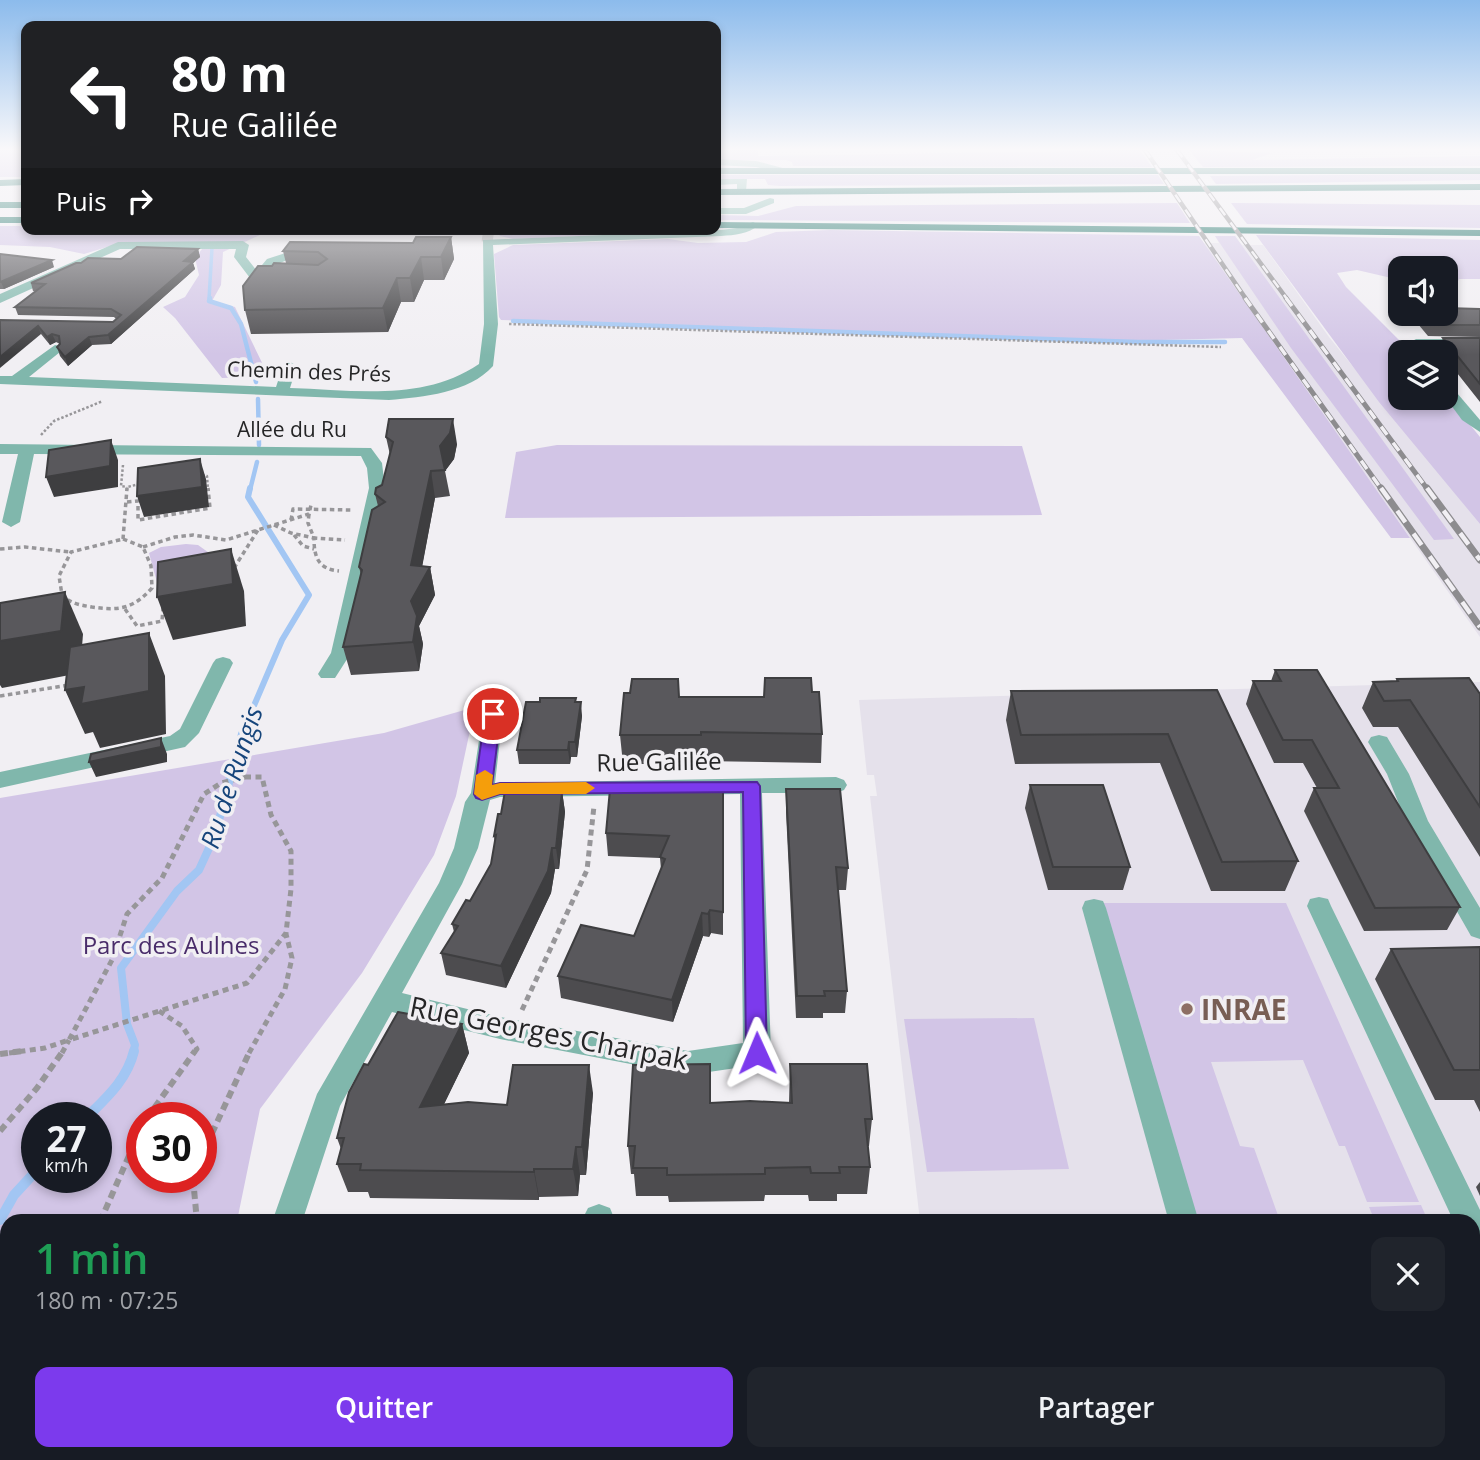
<!DOCTYPE html>
<html lang="fr">
<meta charset="utf-8">
<style>
body{margin:0;font-family:"Open Sans",sans-serif;background:#20242c;color:#f1f3f6;height:100vh;display:flex;flex-direction:column;font-size:26px;white-space:nowrap}
*{box-sizing:border-box;margin:0}
p{font-size:23px;color:#9ea1a6}
.icon{flex:none;width:38px;height:38px;fill:none;stroke:currentColor;stroke-width:2;stroke-linecap:round;stroke-linejoin:round}
.map{position:relative;flex:1;overflow:hidden}
.side{position:absolute;left:0px;top:1214px;width:1480px;height:247px;display:flex;flex-direction:column;background:#171b24;border-radius:21px 21px 0 0;box-shadow:0 4px 10px #0003}
.side>*{flex:none}
.hud{position:absolute;left:21px;top:21px;width:700px;height:214px;border-radius:14px;box-shadow:0 4px 10px #0003;background:#202124;color:#fff;overflow:hidden}
.fabs{position:absolute;left:1388px;top:256px;display:grid;gap:14px}
.fabs a{display:grid;place-items:center;width:70px;height:70px;border-radius:14px;background:#171b24;box-shadow:0 4px 10px #0003;font-size:35px}
.speed{position:absolute;left:21px;top:1102px;display:flex;gap:14px;font-size:35px;font-weight:700;text-align:center}
.speed>*{display:grid;place-content:center;width:91px;height:91px;border-radius:50%;background:#171b24;box-shadow:0 4px 10px #0003;line-height:1}
.speed small{font-size:18px;font-weight:400}
.speed .limit{border:10px solid #d22;background:#fff;color:#111}
.pin{position:absolute;display:grid;place-items:center;width:60px;height:60px;color:#fff;margin:-30px;border:4px solid #fff;border-radius:50%;box-shadow:0 2px 7px #0007}
.me{position:absolute;width:77px;margin:-38px;rotate:359deg;stroke-linejoin:round;filter:drop-shadow(0 0 5px #0008)}
.turn{display:flex;align-items:center;gap:24px;height:147px;padding:0 35px;font-size:32px}
.turn .icon{width:91px;height:91px;stroke-width:2.5}
.turn b{display:block;font-size:49px;line-height:60px}
.then{display:flex;align-items:center;height:66px;padding:0 35px;background:#0003;gap:14px;font-size:26px}
.round{display:grid;place-items:center;flex:none;width:74px;height:74px;border-radius:14px;background:#20242c}
.headline{display:flex;align-items:center;justify-content:space-between;height:119px;padding:0 35px}
h1{font-size:42px;font-weight:600;line-height:52px;color:#1e9e55}
.button{display:flex;gap:14px;margin-top:auto;padding:14px 35px}
.button a{flex:1;height:80px;border-radius:14px;background:#7c3aed;color:#fff;font-size:28px;font-weight:600;line-height:80px;text-align:center}
.button a+a{background:#20242c;color:#f1f3f6}
.map>svg:first-child{display:block}
</style>
<div class="map">
<svg width="1480" height="1460" viewBox="0 0 1480 1460">
<rect width="100%" height="100%" fill="#f1eff3"/>
<g fill="#e5e1eb">
<path d="M1215,236H1235L1242,245H1263L1329,337L1480,524V637L1219,267L1204,243H1219Z"/>
<path d="M1480,682V1460H264L265,1454H1474V1222L920,1221L870,796H877L874,775H867L859,700Z"/>
</g>
<g fill="#d2c5e6" fill-rule="evenodd">
<rect x="0" y="150" width="26" height="27"/>
<path d="M716,150H758V156L1140,150L1152,167L793,166L792,162L786,160H716Z"/>
<path d="M1189,150L1272,153L1252,160L1480,156V166L1203,167Z"/>
<path d="M1480,174V180L1216,184L1210,176Z"/>
<path d="M716,175H1158L1164,184L780,186L768,185L765,179H716Z"/>
<path d="M1177,203L1190,223L716,220V215L758,216L796,206Z"/>
<path d="M1231,203L1480,205V228L1247,224Z"/>
<path d="M0,226H26V229H273L223,252L221,285L212,301L235,307L267,373L253,377L222,378L175,318L163,307L185,297L199,275L195,258L206,244H117L84,254L50,247L0,245Z"/>
<path d="M495,230L690,231L513,239L500,236Z"/>
<path d="M830,230L1199,236L1410,538H1391L1242,338L1122,341L812,330L811,333L669,328V325L501,320L499,317L494,254L513,245L668,239L698,243L746,242L776,232Z"/>
<path d="M1256,235L1480,240V279H1459L1455,288L1446,287V268H1400V280L1357,270L1337,273L1346,287L1411,352H1400V397H1446V395L1480,437V524L1379,402Z"/>
<path d="M1215,236H1235L1454,539L1434,540L1291,348Z"/>
<path d="M557,445L1022,446L1042,515L505,518L516,452Z"/>
<path d="M186,544L198,545L212,555L158,586L149,553L161,547Z"/>
<path d="M475,707L456,796L434,855L362,973L260,1109L237,1221L7,1222V1454H173L171,1460H0V798L384,733ZM37,1118H96V1178H37ZM142,1118H201V1178H142Z"/>
<path d="M1101,903H1286L1419,1202H1367L1345,1146H1339L1303,1060L1211,1062L1240,1146L1254,1148L1280,1221H1195Z"/>
<path d="M1034,1018L1069,1169L927,1172L904,1019Z"/>
<path d="M1421,1205L1428,1221H1375L1369,1207Z"/>
<path d="M1474,1326L1480,1340V1460H1472L1470,1454H1474Z"/>
</g>
<g fill="none" stroke-linecap="round" stroke-linejoin="round">
<path stroke="#a2c6f3" stroke-width="3.5" d="M209,299L212,248"/>
<g stroke="#a2c6f3" stroke-width="4.5">
<path d="M210,298L209,301L231,308L241,324L256,382"/>
<path d="M513,321L1138,342H1225"/>
<path d="M258,399L259,445"/>
<path d="M250,490L257,462"/>
</g>
<path stroke="#a2c6f3" stroke-width="6" d="M241,736L282,640L309,595L248,497L250,488"/>
<path stroke="#a2c6f3" stroke-width="8" d="M133,1053L135,1045L127,1024L121,968L177,891L199,870L215,835L242,734"/>
<g stroke="#a2c6f3" stroke-width="10">
<path d="M86,1118C106,1098 127,1080 134,1051"/>
<path d="M0,1220L14,1195L37,1170"/>
</g>
<path stroke="#c8c7ca" stroke-width="11" stroke-dasharray="11 5" stroke-linecap="butt" d="M487,242L489,229"/>
<g stroke="#979699" stroke-width="2.5" stroke-dasharray="2.5 2" stroke-linecap="butt">
<path d="M509,324L1221,347"/>
<path d="M41,435L54,421L103,401"/>
<path d="M123,465L121,486L127,487"/>
<path d="M202,475L207,476L208,490"/>
<path d="M127,490V487L140,484"/>
</g>
<g stroke="#979699" stroke-width="3.5" stroke-dasharray="4.5 3.5" stroke-linecap="butt">
<path d="M127,502L138,501V520L210,508L208,488"/>
<path d="M309,514L308,523L314,538L345,540"/>
<path d="M291,520L293,509L352,510"/>
<path d="M274,525L291,533L314,538C314,557 318,569 339,571"/>
<path d="M294,535L303,546L314,549"/>
<path d="M123,539L143,547L151,566L152,588C133,609 119,611 92,607C80,605 71,604 62,595L59,576L71,552Z"/>
<path d="M123,539L127,488"/>
<path d="M143,547L175,537L193,535L226,540L309,514L311,505"/>
<path d="M0,549L25,547L70,552"/>
<path d="M234,568L258,530"/>
<path d="M125,609L137,626L162,621L163,608"/>
<path d="M0,696L69,685"/>
</g>
<g stroke="#979699" stroke-width="5" stroke-dasharray="6 4.5" stroke-linecap="butt">
<path d="M245,777H262L271,815L291,851V889L286,933L247,983L69,1040L112,960L127,914L162,878L204,794L221,783Z"/>
<path d="M522,1010L587,870L594,806"/>
<path d="M159,1011L182,1026L197,1049L194,1053"/>
<path d="M9,1053L45,1048L69,1040"/>
<path d="M62,1053L69,1040"/>
<path d="M249,1053L285,989L292,958L286,934"/>
</g>
<g stroke="#979699" stroke-width="6" stroke-dasharray="8 5" stroke-linecap="butt">
<path d="M0,1054L22,1051"/>
<path d="M147,1118L195,1051"/>
<path d="M0,1131L37,1088L63,1051"/>
<path d="M201,1157L250,1051"/>
<path d="M193,1178L197,1222"/>
<path d="M100,1222L142,1126"/>
<path d="M52,1460L54,1454"/>
<path d="M146,1460L147,1454"/>
</g>
<g fill="#80b7ac" fill-rule="evenodd">
<path d="M716,159L756,161L794,171L789,174L756,167L716,165Z"/>
<path d="M716,179H747L746,191L737,193V184L716,185Z"/>
<path d="M770,198L774,199V203L746,214H716V208H744Z"/>
<path d="M753,222L759,225C748,234 735,235 721,236L493,245L498,324L493,366C469,393 423,397 389,400L0,384V376H12L55,345L60,346V352L29,377L276,387L283,366L290,362L297,366L290,388C354,390 423,402 479,364L484,324L483,240L721,230L737,228Z"/>
<path d="M118,242L243,241L249,245L246,257L257,271L267,259L301,248L307,252L275,265L266,276L283,277L285,280L279,284L253,282L234,257L236,249H120L0,303V294Z"/>
<path d="M1416,339H1480V347H1423L1424,352H1410L1409,343Z"/>
<path d="M1446,385L1451,386L1480,420V432L1462,420L1445,397Z"/>
<path d="M0,444L371,448L382,463L385,488L351,653L335,678H321L318,674L331,653L369,488L367,468L361,456L34,454L20,522L11,527L2,522L18,454H0Z"/>
<path d="M223,657L230,659L233,663L199,733L185,747L0,788V772L170,736L180,729L213,663L216,659Z"/>
<path d="M493,707L500,709L503,714L495,783L836,777L844,780L847,785L844,790L836,793H762L771,1053L767,1061L757,1065L688,1075L500,1039L392,1012L340,1106L302,1222H272L317,1094L439,883L454,848L465,802L471,793L483,714L486,709ZM740,794L743,1043L688,1051L500,1017L402,993L462,884L478,848L490,800L500,797Z"/>
<path d="M1379,735L1387,737L1409,774L1428,821L1480,908V939L1471,936L1406,822L1387,774L1368,742L1371,737Z"/>
<path d="M1319,897L1328,899L1331,906L1480,1210V1257L1474,1254V1222H1454L1307,906L1310,899Z"/>
<path d="M1094,899L1103,901L1106,908L1199,1222H1169L1082,908L1085,901Z"/>
<path d="M599,1204L610,1208L614,1218L613,1222H581L588,1208Z"/>
<path d="M217,1454H251V1460H215Z"/>
<path d="M276,1454H310V1460H274Z"/>
<path d="M738,1454H772L773,1460H737Z"/>
<path d="M1024,1454H1058L1060,1460H1024Z"/>
<path d="M1306,1454H1347L1350,1460H1308Z"/>
</g>
<g fill="#116a5e" fill-rule="evenodd">
<rect x="716" y="168" width="764" height="6"/>
<path d="M26,179V185L0,186V180Z"/>
<path d="M1480,184V190L716,195V189Z"/>
<rect x="0" y="202" width="26" height="6"/>
<rect x="0" y="217" width="26" height="6"/>
<path d="M716,222L1480,230V236L716,228Z"/>
</g>
<defs>
<g id="rail-far2">
<path d="M1145,150L1246,299"/>
<path d="M1177,150L1287,299"/>
</g>
<g id="rail-far1">
<path d="M1245,298L1382,490"/>
<path d="M1286,298L1428,490"/>
</g>
<g id="rail">
<path d="M1381,488L1480,627"/>
<path d="M1427,488L1480,560"/>
</g>
</defs>
<use href="#rail-far2" stroke="#8d8c8f" stroke-width="4.5"/>
<use href="#rail-far1" stroke="#8d8c8f" stroke-width="5"/>
<use href="#rail" stroke="#8d8c8f" stroke-width="7"/>
<use href="#rail-far2" stroke="#f1eff3" stroke-width="2.5" stroke-dasharray="9" stroke-linecap="butt"/>
<use href="#rail-far1" stroke="#f1eff3" stroke-width="3.5" stroke-dasharray="10" stroke-linecap="butt"/>
<use href="#rail" stroke="#f1eff3" stroke-width="4.5" stroke-dasharray="14" stroke-linecap="butt"/>
</g>
<g fill="#4d4c4f">
<path d="M451,237L454,259L444,280H424L414,302H401L388,332L251,334L245,310L272,266L286,263L283,251L413,243Z"/>
<path d="M198,249L200,257L193,263L195,269L111,344L92,345L68,366L60,356L57,347L60,344L56,342L50,345L41,334L0,320L113,322L116,319L114,317L18,315L15,307L36,291H33L31,283L81,263Z"/>
<path d="M0,254L54,267L4,289H0Z"/>
<path d="M1480,309V337L1428,336L1413,318L1415,313H1446Z"/>
<path d="M1443,338H1480V402L1446,359V352H1440L1438,350Z"/>
<path d="M386,437L457,444L454,459L445,471L450,496L435,498L422,566L430,567L435,595L419,626L423,644L419,671L351,675L343,647L361,575L359,567L378,506L375,494L382,485L390,455Z"/>
<path d="M1275,670L1460,907L1447,930L1364,931L1304,811L1314,788H1317L1303,763H1274L1246,704L1253,681H1271Z"/>
<path d="M1397,679L1480,694V857L1398,727H1373L1362,708L1373,682L1396,681Z"/>
<path d="M1217,690L1298,861L1285,891H1211L1160,763L1015,764L1006,720L1011,691Z"/>
<path d="M812,692L822,734L821,763L702,761V764H623L620,735L679,697H764Z"/>
<path d="M576,702L582,716L577,757H571L570,764H519L517,750Z"/>
<path d="M1030,785L1130,867L1123,890H1048L1025,808Z"/>
<path d="M723,789V935L711,933L709,937L703,936L673,1022L561,998L558,976L634,936L661,869L660,858L608,856L606,833Z"/>
<path d="M786,789L848,868L846,890H838L847,991L845,1013H823V1018H796L786,812Z"/>
<path d="M562,791L565,812L559,869H555L551,893L506,988L446,975L441,953L454,932L452,924L470,901L491,864L495,843L494,836L501,814Z"/>
<path d="M1480,947V1112L1474,1100H1435L1375,979L1391,949Z"/>
<path d="M462,1024L469,1053L444,1104L507,1105L593,1093L586,1175H580L578,1196L539,1197V1200L370,1198L368,1192H348L337,1164L341,1149L337,1138L368,1065Z"/>
<path d="M790,1064L872,1119L869,1146H868L870,1167L867,1194H837V1201H809L808,1195H765L764,1201L669,1202L668,1196H636L634,1174H631L628,1146L711,1103H789Z"/>
<path d="M1480,1182V1196L1476,1187Z"/>
<path d="M915,1454H1024L1025,1460H914Z"/>
<path d="M1067,1454H1244L1245,1460H1068Z"/>
</g>
<g fill="#3e3e40">
<path d="M451,237L454,259L444,280L441,257Z"/>
<path d="M198,249L200,257L193,263L195,269L111,344L108,335L184,261Z"/>
<path d="M421,257L424,280L414,302L410,278Z"/>
<path d="M52,260L54,267L4,289L1,282Z"/>
<path d="M397,278L401,302L388,332L383,308Z"/>
<path d="M38,326L41,334L0,368V357Z"/>
<path d="M52,334L56,342L50,345L47,337Z"/>
<path d="M89,337L92,345L68,366L65,357Z"/>
<path d="M453,419L457,444L454,459L445,471L440,446Z"/>
<path d="M111,440L118,460V487L54,497L46,477Z"/>
<path d="M200,459L206,479L209,507L144,517L137,496Z"/>
<path d="M431,471L435,498L418,589L430,567L435,595L419,626L423,644L419,671L413,642L411,565Z"/>
<path d="M231,549L244,591L246,626L173,640L157,597Z"/>
<path d="M65,592L83,634L80,673L2,688L0,685V641Z"/>
<path d="M149,633L165,676L166,734L100,748L93,732L85,734L65,690Z"/>
<path d="M581,702L582,716L577,757L575,742Z"/>
<path d="M161,738L167,754V762L96,777L89,762Z"/>
<path d="M569,742L571,757L570,764L568,750Z"/>
<path d="M562,791L565,812L559,869L556,848Z"/>
<path d="M552,848L555,869L551,893L506,988L501,966Z"/>
<path d="M710,910L711,933L709,937L708,914Z"/>
<path d="M702,913L703,936L673,1022L672,1000Z"/>
<path d="M462,1024L469,1053L429,1135L420,1107Z"/>
<path d="M589,1065L593,1093L586,1175L582,1147Z"/>
<path d="M576,1147L580,1175L578,1196L573,1169Z"/>
<path d="M534,1169L539,1197V1200L534,1172Z"/>
<path d="M505,1454H515V1460H504Z"/>
</g>
<g fill="#59585c" stroke="#3e3e40" stroke-width="2">
<path d="M416,237H451L441,257H421L410,278H397L383,308L245,310L243,286L258,266H272L274,263L318,265L327,259L318,252L283,251L290,242L413,243Z"/>
<path d="M137,247L198,249L184,261L193,262L108,335L89,337L65,357L57,347L60,344L59,336L52,334L47,337L38,326L0,357V320L113,322L121,315L111,309L15,307L45,284L31,283L76,263H81L88,258L121,259Z"/>
<path d="M0,254L52,260L0,282Z"/>
<path d="M1446,308L1480,309V325H1432L1423,313H1446Z"/>
<path d="M1443,338H1480V384Z"/>
<path d="M389,419H453L450,433L440,446L445,470L431,471L411,565L430,567L411,601L417,616L413,642L343,647L362,570L359,567L372,510L385,502L375,494L376,488L382,485L393,442L386,437Z"/>
<path d="M111,440L110,466L46,477L49,450Z"/>
<path d="M200,459L202,487L137,496L138,468Z"/>
<path d="M231,549L233,584L157,597L158,562Z"/>
<path d="M65,592L61,631L0,641V603Z"/>
<path d="M149,633V691L81,704L84,687L65,690L70,647Z"/>
<path d="M1275,670H1317L1460,907L1375,908L1314,788H1339L1312,740H1283L1253,681H1281Z"/>
<path d="M765,678H811L812,692H819L822,734L701,732V735H620L624,693H630L632,679H678L679,697H764Z"/>
<path d="M1469,678L1480,694V807L1410,700L1384,701L1373,682L1398,681L1397,679Z"/>
<path d="M1217,690L1298,861L1222,862L1168,734L1021,735L1011,691Z"/>
<path d="M540,698H576L575,702H581L575,742H569L568,750H517L526,702H540Z"/>
<path d="M161,738V747L89,762L91,754Z"/>
<path d="M1030,785H1103L1130,867H1053Z"/>
<path d="M610,789H723V912L710,910L708,914L702,913L672,1000L558,976L581,925L634,936L665,859L660,857L669,836L606,833Z"/>
<path d="M786,789H840L848,868L836,867L847,991H824L825,996H797Z"/>
<path d="M505,791H562L556,848H552L548,871L501,966L441,953L458,926L452,924L466,900L470,901L491,864L496,835L494,836L498,814H501Z"/>
<path d="M1480,947V1070H1454L1391,949Z"/>
<path d="M398,1012L462,1024L420,1107L468,1102L507,1105L513,1065H589L582,1147H576L573,1169H534V1172L360,1170L361,1164H337L344,1138H337L349,1092L364,1064L368,1065Z"/>
<path d="M710,1064V1103L750,1101L792,1103L790,1064H867L872,1119H865L870,1167H839L840,1173H811L810,1167L765,1168V1174L667,1175V1168H633L635,1146H628L633,1065Z"/>
<path d="M328,1454H505L504,1460H327Z"/>
<rect x="616" y="1454" width="71" height="6"/>
<path d="M920,1454H1024L1025,1460H920Z"/>
<path d="M1083,1454H1244L1245,1460H1084Z"/>
</g>
<linearGradient id="sky" x2="0" y2="1"><stop stop-color="#8cbbec"/><stop offset="0.42" stop-color="#f9f8fa"/><stop offset="1" stop-color="#f9f8fa" stop-opacity="0"/></linearGradient>
<rect width="1480" height="355" fill="url(#sky)"/>
<path fill="#7c3aed" stroke="#51269a" stroke-width="2" d="M493,709L501,714L492,785L500,783L757,782L760,786L767,1053L764,1060L757,1062L749,1060L746,1053L743,792L500,794L482,800L476,798L474,794L485,714Z"/>
<path fill="#f59e0b" d="M485,770L493,775L492,785L500,783L586,782L595,788L586,794H500L482,800L474,794L476,775Z"/>
<circle fill="#8d6e63" stroke="#f1eff3" stroke-width="2.5" cx="1187" cy="1009" r="7"/>
<g text-anchor="middle" dominant-baseline="central" stroke-width="7" stroke-linejoin="round" paint-order="stroke">
<g font-size="21" fill="#252526" stroke="#f1eff3">
<text transform="translate(309 371) rotate(2)">Chemin des Prés</text>
<text x="292" y="429">Allée du Ru</text>
</g>
<g font-size="24" fill="#252526" stroke="#f1eff3">
<text transform="translate(659 761) rotate(-1)">Rue Galilée</text>
</g>
<g font-size="24" fill="#492c6a" stroke="#f1eff3">
<text x="171" y="944">Parc des Aulnes</text>
</g>
<g font-size="26" font-style="italic" fill="#16457b" stroke="#f1eff3">
<text transform="translate(231 777) rotate(-72)">Ru de Rungis</text>
</g>
<g font-size="28" font-weight="bold" fill="#785e54" stroke="#f1eff3" text-anchor="start">
<text x="1201" y="1009">INRAE</text>
</g>
<g font-size="28" fill="#252526" stroke="#f1eff3">
<text transform="translate(549 1032) rotate(11)">Rue Georges Charpak</text>
</g>
</g>
</svg>
<div class="fabs">
<a><svg class="icon" aria-label="sound" viewBox="0 0 24 24"><path d="M4 9h4l5-4v14l-5-4H4zM17 9q2 3 0 6"/></svg></a>
<a><svg class="icon" aria-label="layers" viewBox="0 0 24 24"><path d="M12 4l9 5-9 5-9-5zM3 14l9 5 9-5"/></svg></a>
</div>
<div class="speed"><div>27<small>km/h</small></div><div class="limit">30</div></div>
<div class="pin" style="left:493px;top:714px;background:#d93025"><svg class="icon" aria-label="arrive" viewBox="0 0 24 24"><path d="M6 21V4h12l-3 4 3 4H6"/></svg></div>
<svg class="me" style="left:757px;top:1053px" viewBox="-20 -20 40 40"><path d="M0-17L14 15 0 8-14 15z" fill="#7c3aed" stroke="#fff" stroke-width="4"/></svg>
<div class="hud">
<div class="turn"><svg class="icon" aria-label="left" viewBox="0 0 24 24"><path d="M17 20v-9H6M10 6l-5 5 5 5"/></svg><div><b>80 m</b>Rue Galilée</div></div>
<div class="then">Puis<svg class="icon" aria-label="right" viewBox="0 0 24 24"><path d="M7 20v-9h11M14 6l5 5-5 5"/></svg></div>
</div>
<section class="side">
<div class="headline"><div><h1>1 min</h1><p>180 m · 07:25</p></div><a class="round"><svg class="icon" aria-label="close" viewBox="0 0 24 24"><path d="M6 6l12 12M18 6L6 18"/></svg></a></div>
<div class="button"><a>Quitter</a><a>Partager</a></div>
</section>
</div>
